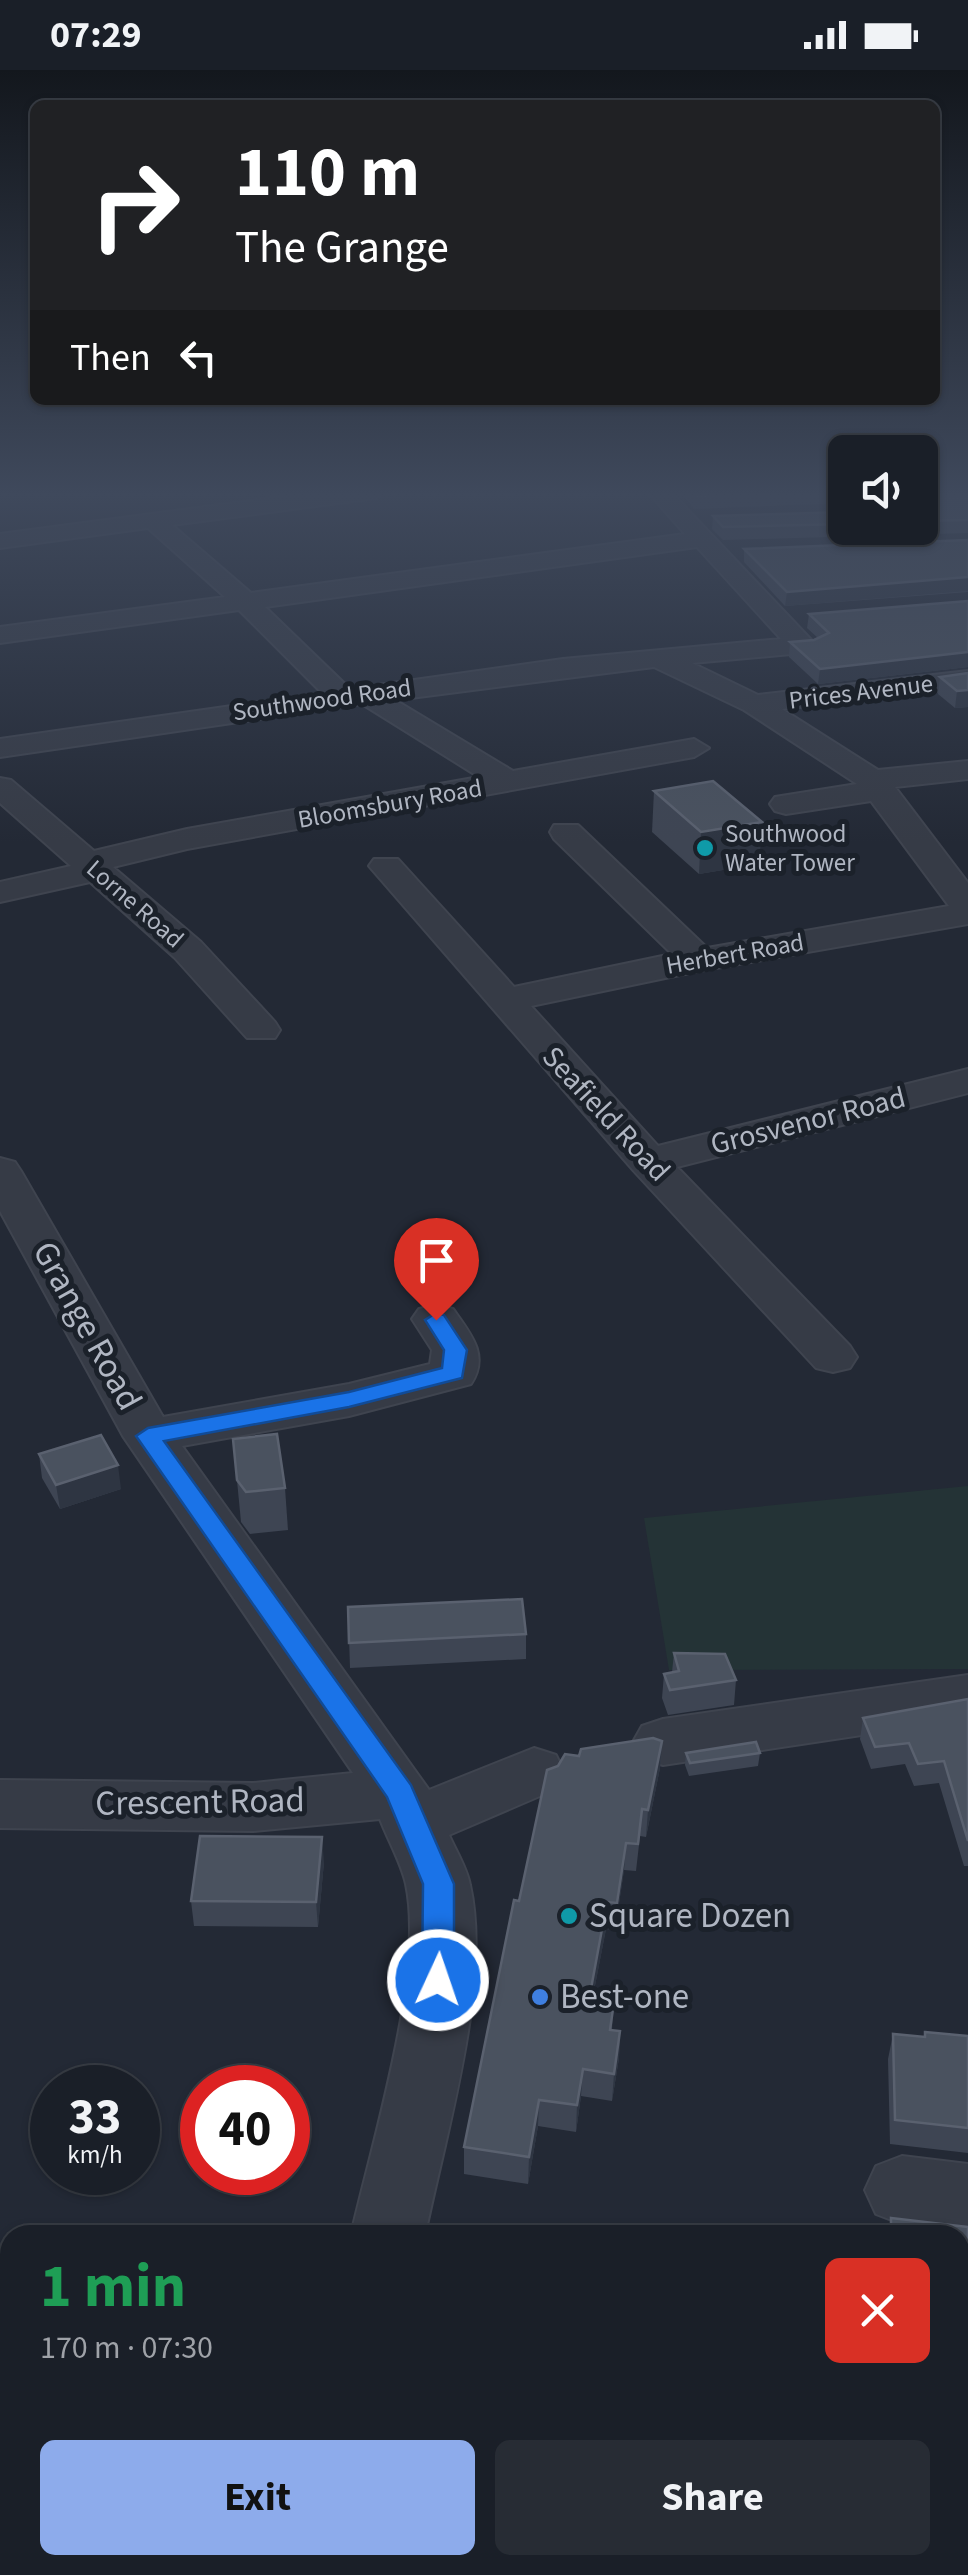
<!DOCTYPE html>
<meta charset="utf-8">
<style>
body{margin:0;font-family:"Source Sans 3",sans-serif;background:#272c34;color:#f1f3f6;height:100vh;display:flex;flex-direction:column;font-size:38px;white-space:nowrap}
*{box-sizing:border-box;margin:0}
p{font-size:32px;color:#9fa2a8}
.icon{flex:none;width:55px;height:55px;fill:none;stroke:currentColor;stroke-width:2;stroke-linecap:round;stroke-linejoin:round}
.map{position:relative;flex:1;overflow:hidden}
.details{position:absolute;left:0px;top:2155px;width:970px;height:350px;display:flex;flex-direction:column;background:#1a1f28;border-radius:30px 30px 0 0;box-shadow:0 2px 8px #0004,0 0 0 2px #383d45}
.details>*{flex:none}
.guide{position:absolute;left:30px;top:30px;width:910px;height:305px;border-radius:15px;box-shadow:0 2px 8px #0004,0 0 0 2px #383d45;background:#202124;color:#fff;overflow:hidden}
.tools{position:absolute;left:828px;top:365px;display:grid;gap:20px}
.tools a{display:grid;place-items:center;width:110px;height:110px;border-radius:15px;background:#1a1f28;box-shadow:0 2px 8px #0004,0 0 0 2px #383d45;font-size:50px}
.speed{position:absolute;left:30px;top:1995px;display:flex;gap:20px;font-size:50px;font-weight:700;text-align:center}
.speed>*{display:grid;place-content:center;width:130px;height:130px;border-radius:50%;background:#1a1f28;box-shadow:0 2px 8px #0004,0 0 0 2px #383d45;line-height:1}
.speed small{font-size:25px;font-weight:400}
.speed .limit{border:15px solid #d22;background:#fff;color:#111}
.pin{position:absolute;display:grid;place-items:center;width:85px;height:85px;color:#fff;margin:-102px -42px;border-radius:50% 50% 50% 0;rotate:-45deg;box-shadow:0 0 10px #0007}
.pin .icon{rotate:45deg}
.me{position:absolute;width:110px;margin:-55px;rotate:3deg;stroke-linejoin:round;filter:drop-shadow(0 0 8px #0008)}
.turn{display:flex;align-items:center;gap:35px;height:210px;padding:0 40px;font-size:45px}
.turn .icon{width:130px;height:130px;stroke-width:2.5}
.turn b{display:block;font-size:70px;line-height:85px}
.then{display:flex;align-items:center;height:95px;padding:0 40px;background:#0003;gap:20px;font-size:38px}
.round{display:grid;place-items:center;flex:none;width:105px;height:105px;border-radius:15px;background:#272c34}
.overview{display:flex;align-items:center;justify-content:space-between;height:170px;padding:0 40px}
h1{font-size:60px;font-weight:700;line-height:75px;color:#1e9e55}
.button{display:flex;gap:20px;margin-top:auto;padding:20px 40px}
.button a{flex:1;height:115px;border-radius:15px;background:#8dabeb;color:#111;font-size:40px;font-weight:700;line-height:115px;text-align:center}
.button a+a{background:#272c34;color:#f1f3f6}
.status{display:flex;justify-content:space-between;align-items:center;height:70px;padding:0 50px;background:#1a1f28;direction:ltr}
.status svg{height:28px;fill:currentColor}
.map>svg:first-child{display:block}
</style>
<div class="status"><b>07:29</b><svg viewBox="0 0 49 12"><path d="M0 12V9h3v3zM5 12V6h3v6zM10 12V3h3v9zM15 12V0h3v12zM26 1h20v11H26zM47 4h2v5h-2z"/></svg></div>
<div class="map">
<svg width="968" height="2505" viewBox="0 0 968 2505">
<rect width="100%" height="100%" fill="#232935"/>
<path fill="#243336" d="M968,1416V1599L669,1600L644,1448Z"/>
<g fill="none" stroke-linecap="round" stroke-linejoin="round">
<defs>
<g id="minor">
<path d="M326,421H387L376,428L172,455L251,523L685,464L647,421H670L816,575L802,583L692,593L758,625L968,601V617L782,639L878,700L968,691V709L895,717L968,813V854L699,901L531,936L658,1076L968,999V1023L677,1097L850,1276L857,1287L850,1298L833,1302L816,1298L633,1100L369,796L374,789H398L514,917L672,884L554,769L550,762L554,755H578L707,878L949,836L871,731L786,744L775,741L770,734L775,727L857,714L744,640L654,597L395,630L513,701L694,669L709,678L694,687L187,779L113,797L201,872L275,952L280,960L275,968H247L175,888L90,812L0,832V812L71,796L0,733V708L11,710L94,781L187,759L479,707L362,634L0,687V669L322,623L239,540L0,573V557L225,527L148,458L0,478V464ZM697,477L781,569L563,589L350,619L265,537Z"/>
<path d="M0,1088L15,1092L21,1101L163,1347L349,1314L430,1294L432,1280L412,1249L419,1239L436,1235L453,1239C470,1263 490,1285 471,1314L349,1346L182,1376L429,1720L534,1678L556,1685L564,1702L556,1719L449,1765C456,1781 467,1798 470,1815C492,1913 445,2066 425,2165H351C372,2073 425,1903 406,1814C401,1792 388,1770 380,1749L253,1761L0,1758V1710L253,1713L353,1703L123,1366L0,1141Z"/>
<path d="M968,1605V1649L663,1695L642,1688L633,1672L642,1656L663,1649Z"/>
<path d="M902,2086L968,2094V2162L902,2154L876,2144L865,2120L876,2096Z"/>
<path d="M267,2495H351L349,2505H265Z"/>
</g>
</defs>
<use href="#minor" stroke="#3f444f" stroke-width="4"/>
<use href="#minor" fill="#363b46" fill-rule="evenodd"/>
</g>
<g fill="#3e4553">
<path d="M679,421H845V433L694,439Z"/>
<path d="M920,421H968V463L723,470L712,459L713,446L845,442V458H920Z"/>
<path d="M968,470V522L785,536L744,492V479Z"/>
<path d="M968,531V597L818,614L789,587L790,572L814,570L818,568L807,558L809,544Z"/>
<path d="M968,603V637L955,638L938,624L940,607Z"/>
<path d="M654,721L762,752L759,794L699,804L652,762Z"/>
<path d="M233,1369L285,1418L288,1460L250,1464L241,1452Z"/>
<path d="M39,1384L121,1419L60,1439L42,1408Z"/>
<path d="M348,1537L526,1564V1589L350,1598Z"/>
<path d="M674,1583L736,1610L734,1635L668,1645L662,1628L664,1604L672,1602Z"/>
<path d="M968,1629V1796H964L939,1713L914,1716L905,1694L871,1699L860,1669L863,1648Z"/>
<path d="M662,1671L660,1698L646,1767L640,1766L636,1801L624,1800L615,1860L606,1859L591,1936L613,1939L612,1960L620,1961L619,1988L612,2031L581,2026L576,2062L538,2056L528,2114L464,2104V2077L519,1831L579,1686Z"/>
<path d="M686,1683H760L758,1696L689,1706L685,1695Z"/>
<path d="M324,1792L318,1857L194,1856L191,1831Z"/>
<path d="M925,1962L968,1966V2083L890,2074L888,1989L893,1964L924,1967Z"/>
<path d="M891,2148L968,2157V2284L960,2283V2165H887Z"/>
<path d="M394,2495H621L620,2505H394Z"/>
<path d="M934,2495H960L968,2505H934Z"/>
</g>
<g fill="#2e3542">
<path d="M968,507V521L785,536L787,522Z"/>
<path d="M968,582V597L818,614L820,599Z"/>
<path d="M968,620V637L955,638L957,621Z"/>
<path d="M762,752L759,794L699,804L701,762Z"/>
<path d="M118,1395L121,1419L60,1439L56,1415Z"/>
<path d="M662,1671L660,1698L646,1767L648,1740Z"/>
<path d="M322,1767L324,1792L318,1857L316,1832Z"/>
<path d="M626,1773L624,1800L615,1860L617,1833Z"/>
<path d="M607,1832L606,1859L586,1962L588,1935Z"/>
<path d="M620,1961L619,1988L612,2031L614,2004Z"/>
<path d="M583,1999L581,2026L576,2062L577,2035Z"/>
<path d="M539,2030L538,2056L528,2114L529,2087Z"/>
</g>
<g fill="#4a525f" stroke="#5a616f" stroke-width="2.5">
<path d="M690,421H834L695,426Z"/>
<path d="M920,421H968V450L920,451Z"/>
<path d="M845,442V454L723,457L713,446Z"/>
<path d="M968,470V507L787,522L744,479Z"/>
<path d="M968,531V582L820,599L790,572L814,570L829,563L809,544Z"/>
<path d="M968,603V620L957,621L940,607Z"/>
<path d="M713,711L762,752L701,762L654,721Z"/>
<path d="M277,1364L285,1418L246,1422L237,1410L233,1369Z"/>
<path d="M101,1365L118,1395L56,1415L39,1384Z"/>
<path d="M522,1529L526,1564L349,1573L348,1537Z"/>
<path d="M674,1583L725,1584L736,1610L670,1620L664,1604L679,1601Z"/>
<path d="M968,1629V1771L944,1691L918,1694L909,1673L875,1677L863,1648Z"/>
<path d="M653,1668L662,1671L648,1740L642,1739L638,1774L626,1773L617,1833L607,1832L588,1935L613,1939L610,1960L620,1961L614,2004L583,1999L577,2035L539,2030L529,2087L464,2077L514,1830L519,1831L547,1700L558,1696L565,1684L579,1686L581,1679Z"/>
<path d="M756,1672L760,1683L690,1693L686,1683Z"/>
<path d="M200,1766L322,1767L316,1832L191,1831Z"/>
<path d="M925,1962L968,1966V2058L895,2050L893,1964L925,1967Z"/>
<path d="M891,2148L968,2157V2259L960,2258V2165H891Z"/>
<path d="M960,2444L968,2445V2505H942L941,2495H960Z"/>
<path d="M402,2495H620L619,2505H397L404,2499Z"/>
</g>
<linearGradient id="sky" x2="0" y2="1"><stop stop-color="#13171d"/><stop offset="0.55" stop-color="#3f495c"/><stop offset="1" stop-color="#3f495c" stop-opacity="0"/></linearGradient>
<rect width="968" height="772" fill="url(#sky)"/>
<path fill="#1a73e8" stroke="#114b97" stroke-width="2.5" d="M436,1243L444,1245L467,1280L462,1308L349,1337L164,1371L411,1715L454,1814V1910L449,1919L438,1923L427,1919L422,1910L423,1814L387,1727L136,1366L148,1358L349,1322L442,1298L444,1280L425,1250Z"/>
<g fill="#0f9aa8" stroke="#1b212a" stroke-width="4">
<circle cx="705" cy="778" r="10"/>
<circle cx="569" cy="1846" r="10"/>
</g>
<circle fill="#3f7fe0" stroke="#1b212a" stroke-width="4" cx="540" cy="1927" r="10"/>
<g text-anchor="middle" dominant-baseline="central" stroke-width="10" stroke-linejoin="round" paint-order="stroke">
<g font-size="25" fill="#b0b6c2" stroke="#1b212a">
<text transform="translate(861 622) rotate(-7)">Prices Avenue</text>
<text transform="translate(322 630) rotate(-8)">Southwood Road</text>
<text transform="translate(390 734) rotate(-10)">Bloomsbury Road</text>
<text transform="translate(135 834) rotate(41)">Lorne Road</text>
<text transform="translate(735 884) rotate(-10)">Herbert Road</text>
</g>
<g font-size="25" fill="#b0b6c2" stroke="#1b212a" text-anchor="start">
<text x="725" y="764">Southwood<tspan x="725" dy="29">Water Tower</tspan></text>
</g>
<g font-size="30" fill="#b0b6c2" stroke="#1b212a">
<text transform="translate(606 1044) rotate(47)">Seafield Road</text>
<text transform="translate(808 1051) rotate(-14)">Grosvenor Road</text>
</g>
<g font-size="35" fill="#b0b6c2" stroke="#1b212a">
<text transform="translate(87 1256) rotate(61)">Grange Road</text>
<text transform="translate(200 1732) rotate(-1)">Crescent Road</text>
</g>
<g font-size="35" fill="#b0b6c2" stroke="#1b212a" text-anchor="start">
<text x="589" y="1846">Square Dozen</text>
<text x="560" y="1927">Best-one</text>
</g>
</g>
</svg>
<div class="tools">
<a><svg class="icon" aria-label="sound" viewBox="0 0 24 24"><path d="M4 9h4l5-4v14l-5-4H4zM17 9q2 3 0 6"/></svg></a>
</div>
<div class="speed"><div>33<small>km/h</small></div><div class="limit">40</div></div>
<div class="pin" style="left:436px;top:1250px;background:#d93025"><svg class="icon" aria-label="arrive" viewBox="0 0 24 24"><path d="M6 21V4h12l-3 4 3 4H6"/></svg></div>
<svg class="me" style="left:438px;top:1910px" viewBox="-20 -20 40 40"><circle r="17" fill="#1a73e8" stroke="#fff" stroke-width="3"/><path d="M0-11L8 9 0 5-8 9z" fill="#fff"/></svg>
<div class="guide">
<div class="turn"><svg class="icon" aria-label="right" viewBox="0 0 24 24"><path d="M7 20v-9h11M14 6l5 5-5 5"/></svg><div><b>110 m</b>The Grange</div></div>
<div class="then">Then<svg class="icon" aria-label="left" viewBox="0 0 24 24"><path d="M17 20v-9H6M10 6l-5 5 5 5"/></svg></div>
</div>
<section class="details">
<div class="overview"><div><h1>1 min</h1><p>170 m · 07:30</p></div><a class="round" style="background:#d93025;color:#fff"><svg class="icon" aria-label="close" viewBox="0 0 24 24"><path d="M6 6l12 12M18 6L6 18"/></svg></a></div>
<div class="button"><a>Exit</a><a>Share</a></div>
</section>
</div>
